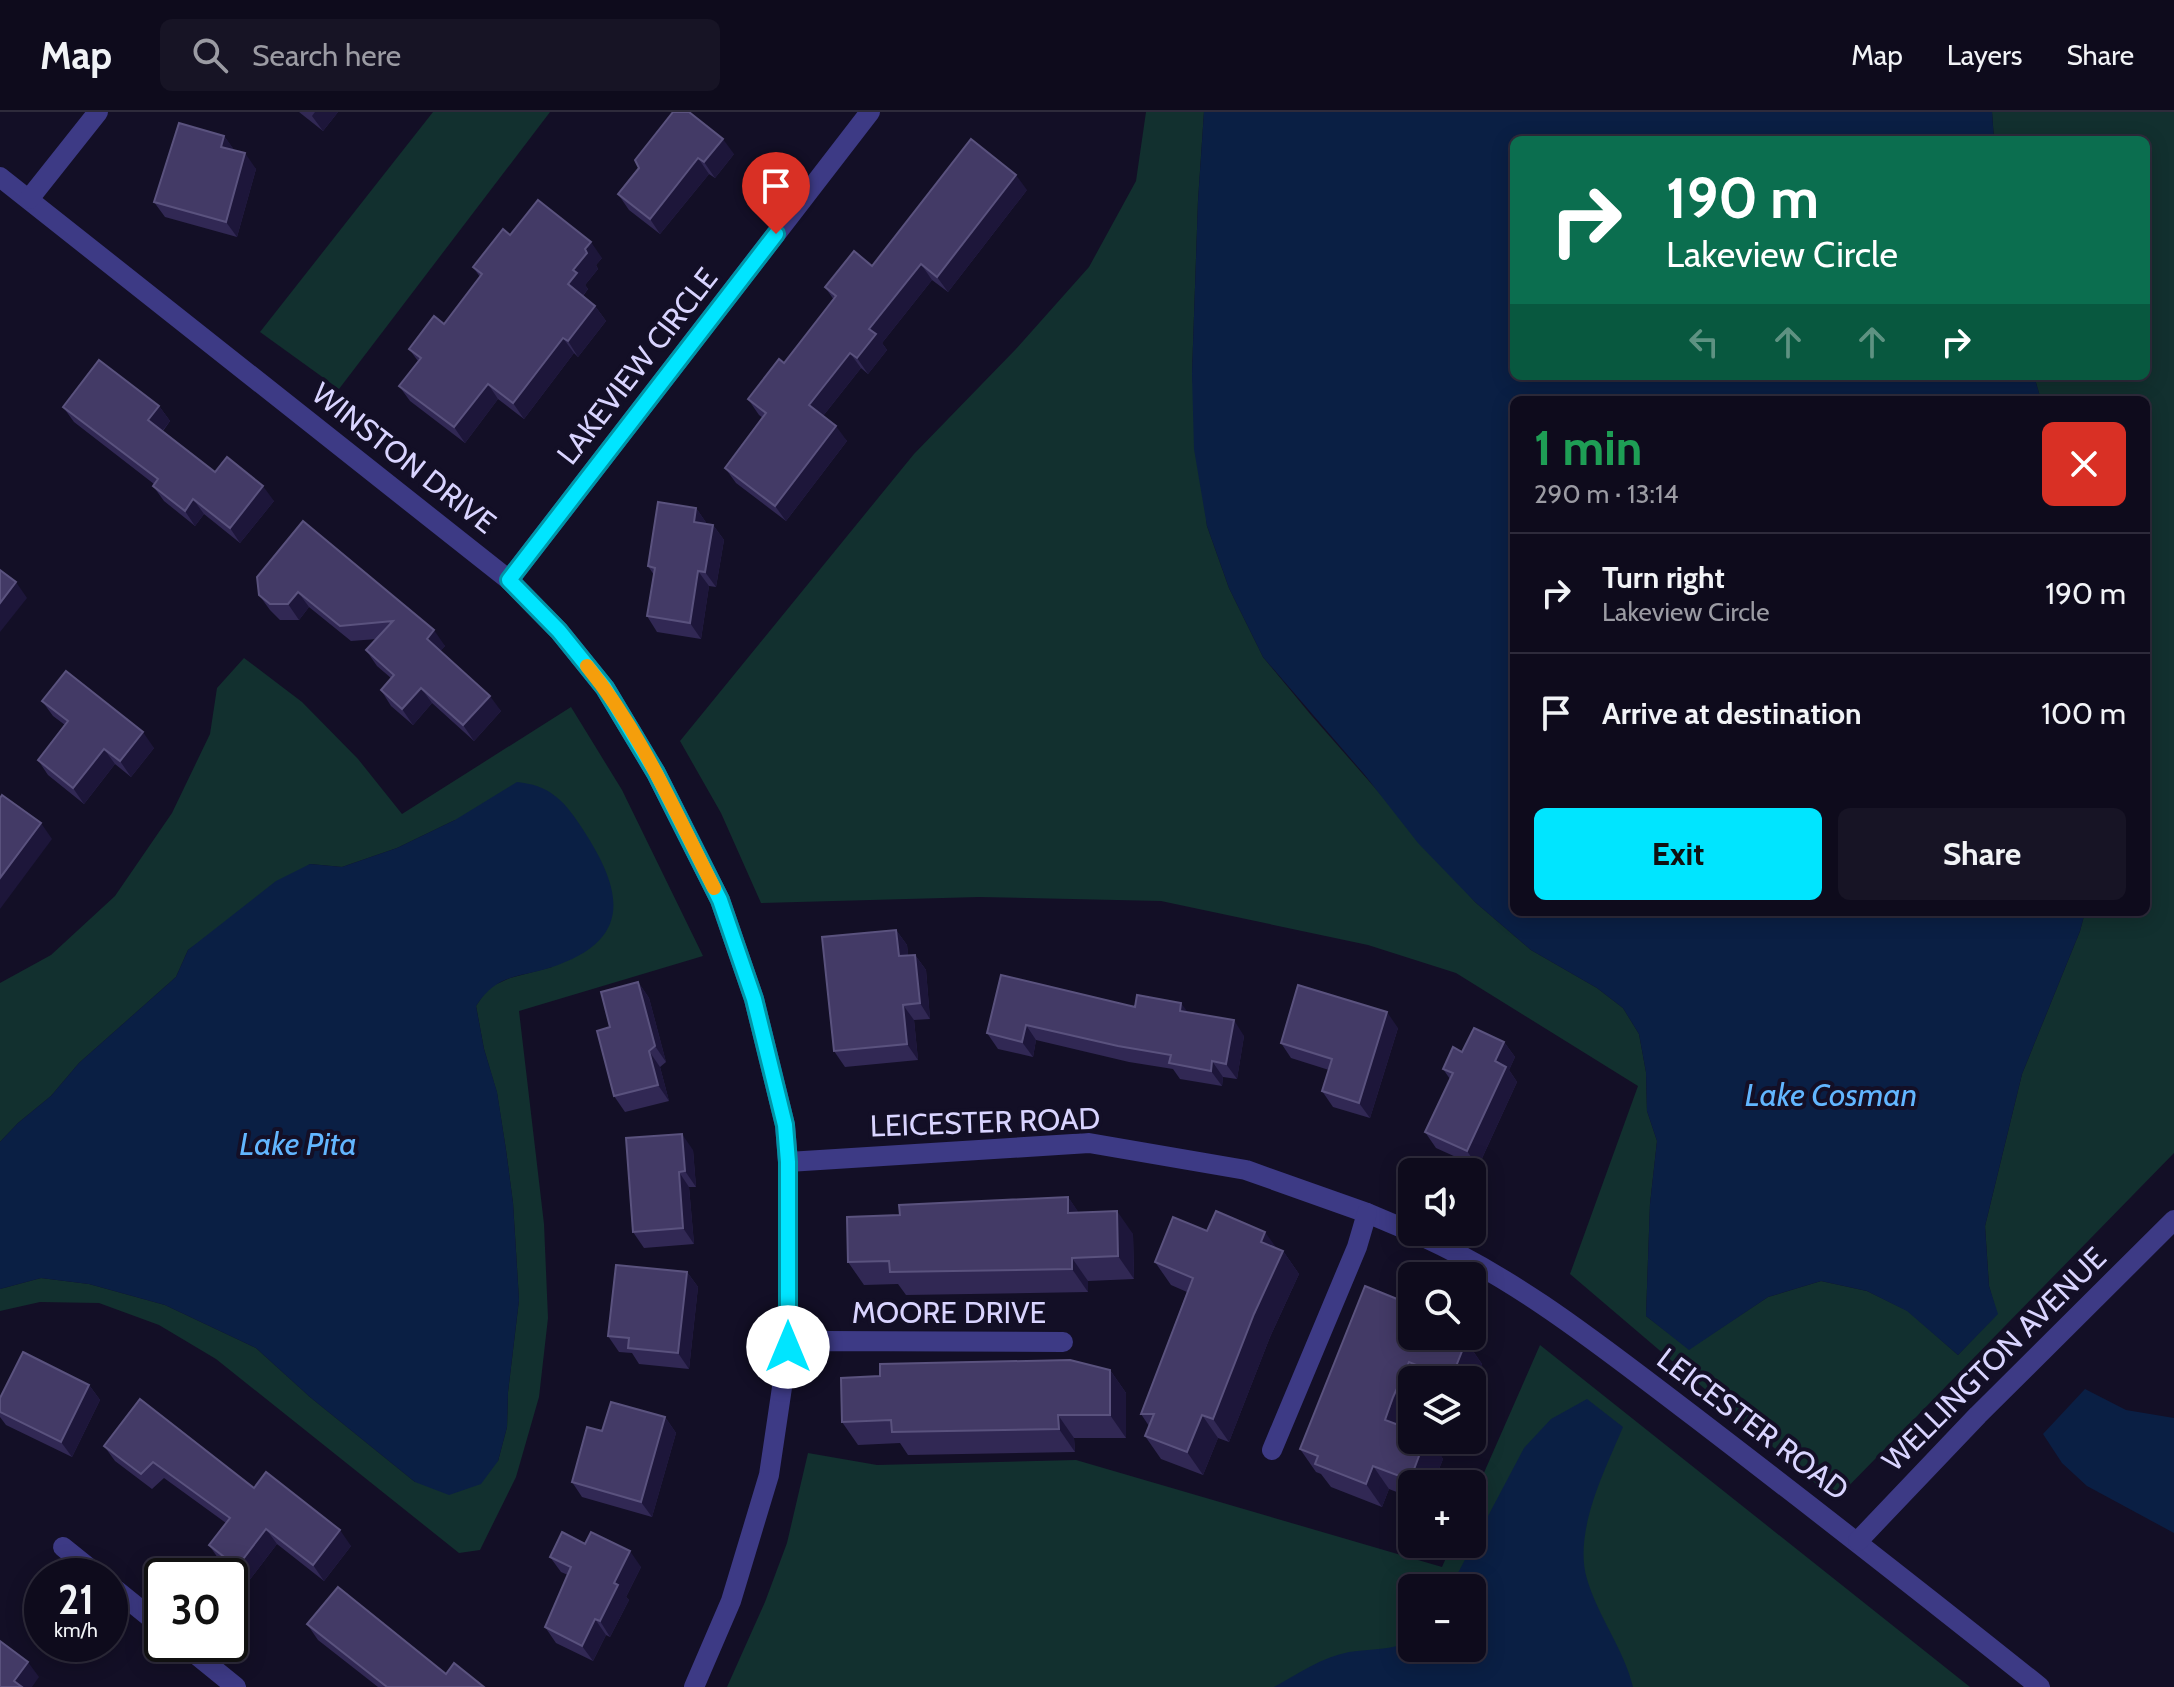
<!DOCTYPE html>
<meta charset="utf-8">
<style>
body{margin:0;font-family:Cabin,sans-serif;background:#171425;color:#f1f3f6;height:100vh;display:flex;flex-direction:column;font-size:30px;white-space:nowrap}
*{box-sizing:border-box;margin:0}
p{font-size:26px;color:#9b9ba3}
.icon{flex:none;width:44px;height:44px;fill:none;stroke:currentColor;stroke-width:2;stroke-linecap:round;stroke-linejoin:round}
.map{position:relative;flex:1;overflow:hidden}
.sheet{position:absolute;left:1510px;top:284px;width:640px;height:520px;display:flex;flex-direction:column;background:#0e0b1c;border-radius:12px;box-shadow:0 4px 20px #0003,0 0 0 2px #2e2b3b}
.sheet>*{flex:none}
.top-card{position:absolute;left:1510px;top:24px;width:640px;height:244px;border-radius:12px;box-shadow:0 4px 20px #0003,0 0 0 2px #2e2b3b;background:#0b6e4f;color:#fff;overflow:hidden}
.fabs{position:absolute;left:1398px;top:1046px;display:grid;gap:16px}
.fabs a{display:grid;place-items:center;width:88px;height:88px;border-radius:12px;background:#0e0b1c;box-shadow:0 4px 20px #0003,0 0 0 2px #2e2b3b;font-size:40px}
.speed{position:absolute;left:24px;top:1446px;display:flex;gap:16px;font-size:40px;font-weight:700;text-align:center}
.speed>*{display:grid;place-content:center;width:104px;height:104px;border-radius:50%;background:#0e0b1c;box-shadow:0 4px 20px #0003,0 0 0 2px #2e2b3b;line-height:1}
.speed small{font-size:20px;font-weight:400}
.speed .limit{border:4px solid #111;border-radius:12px;background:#fff;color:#111}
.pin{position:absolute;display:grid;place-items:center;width:68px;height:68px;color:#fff;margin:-82px -34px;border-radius:50% 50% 50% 0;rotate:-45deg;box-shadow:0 0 8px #0007}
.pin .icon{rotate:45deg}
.me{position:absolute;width:88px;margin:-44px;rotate:0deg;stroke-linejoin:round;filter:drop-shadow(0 0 6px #0008)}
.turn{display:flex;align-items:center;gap:28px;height:168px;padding:0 24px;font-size:36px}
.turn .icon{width:104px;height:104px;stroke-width:2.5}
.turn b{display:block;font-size:56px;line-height:68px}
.lanes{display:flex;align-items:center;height:76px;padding:0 24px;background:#0003;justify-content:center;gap:40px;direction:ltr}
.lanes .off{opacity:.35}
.round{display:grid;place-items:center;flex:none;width:84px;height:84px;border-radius:12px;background:#171425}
.head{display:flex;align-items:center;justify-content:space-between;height:136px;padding:0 24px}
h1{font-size:48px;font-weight:700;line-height:60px;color:#1e9e55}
.primary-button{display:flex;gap:16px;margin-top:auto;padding:16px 24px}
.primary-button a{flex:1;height:92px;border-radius:12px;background:#00e5ff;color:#111;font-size:32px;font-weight:700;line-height:92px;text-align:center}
.primary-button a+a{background:#171425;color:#f1f3f6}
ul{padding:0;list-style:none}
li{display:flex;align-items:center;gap:24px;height:120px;padding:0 24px;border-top:2px solid #2e2b3b}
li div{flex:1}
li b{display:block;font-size:30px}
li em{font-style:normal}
header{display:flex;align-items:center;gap:48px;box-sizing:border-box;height:112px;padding:0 40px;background:#0e0b1c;border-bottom:2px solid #2e2b3b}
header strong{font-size:38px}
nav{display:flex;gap:44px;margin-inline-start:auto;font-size:28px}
.search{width:560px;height:72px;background:#171425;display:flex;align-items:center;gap:20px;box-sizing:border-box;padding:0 28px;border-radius:12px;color:#9b9ba3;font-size:30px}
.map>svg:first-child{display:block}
</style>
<header>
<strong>Map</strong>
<div class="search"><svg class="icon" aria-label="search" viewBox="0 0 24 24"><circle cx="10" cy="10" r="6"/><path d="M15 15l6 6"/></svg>Search here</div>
<nav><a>Map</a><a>Layers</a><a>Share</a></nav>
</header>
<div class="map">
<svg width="2174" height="1575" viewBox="0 0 2174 1575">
<rect width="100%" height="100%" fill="#130f26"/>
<g fill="#12302f" fill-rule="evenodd">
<path d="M433,0H550L339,277L260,220Z"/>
<path d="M1146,0H1204L1198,89L1192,262L1207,414L1229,476L1263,545L1311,603L1475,790L1531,838L1597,876L1623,896L1639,922L1646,960L1647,999L1657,1029L1650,1092L1646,1204L1689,1237L1768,1185L1821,1169L1867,1179L1908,1199L1958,1243L1997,1202L1989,1174L1985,1114L2022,962L2080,819L2085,800H2146V288H2041L2034,264H2146V28H1994L1992,0H2174V1041L1835,1388L1570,1162L1638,974L1456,861L1368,833L1161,789L979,785L761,791L721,701L680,629L914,342L1015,238L1089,155L1136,69Z"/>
<path d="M244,546L302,590L358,647L402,702L571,595L622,678L703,844L519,899L544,1112L548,1206L539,1285L516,1365L480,1438L459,1441L216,1247L159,1213L99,1191L40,1190L0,1199V1177L41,1166L89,1172L165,1193L256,1236L310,1285L415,1370L498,1349L507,1315L508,1280L519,1188L513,1091L506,1038L497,981L484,937L476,894L488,876L510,866L552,855L455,708L397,736L342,755L310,752L188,838L176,865L79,951L51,984L18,1011L0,1030V871L51,843L115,784L172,701L210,622L217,576Z"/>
<path d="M1540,1233L1970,1575H727L765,1490L787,1431L808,1341L877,1353L1076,1348L1442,1455L1452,1432H1472V1388ZM1412,1476H1472V1536H1412Z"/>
</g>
<g fill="#0a1f44">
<path d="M1204,0H1992L1994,28H1514V264H2034L2041,288H1514V800H2085L2080,819L2022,962L1985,1114L1989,1174L1998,1202L1958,1243L1907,1199L1867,1179L1821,1169L1768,1185L1689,1238L1646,1204L1650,1092L1657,1029L1647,999L1646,960L1639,922L1623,896L1597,876L1531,838L1475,790L1418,731L1364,662L1263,545L1229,476L1207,414L1194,337L1192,262L1198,89Z"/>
<path d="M517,670C548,673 563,687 580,713C622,776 637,828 549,856C516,866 497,862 476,894L484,937L497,980L506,1038L513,1091L519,1188L508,1280L507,1315L498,1349L481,1372L449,1383L415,1370L310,1285L256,1236L165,1193L89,1172L41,1166L0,1177V1030L18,1011L51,984L79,951L176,865L188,838L276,769L310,752L342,755L397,736L455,708Z"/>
<path d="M2085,1277L2126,1298L2174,1306V1421L2087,1374L2062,1351L2043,1322Z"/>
<path d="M1587,1287L1623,1315C1605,1358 1573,1420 1587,1467C1598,1505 1624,1537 1633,1575H1274C1298,1562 1322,1545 1349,1540C1371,1537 1392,1538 1412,1529V1536H1472V1476H1450L1524,1336L1551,1307Z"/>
</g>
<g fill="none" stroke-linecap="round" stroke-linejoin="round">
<g stroke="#3d3a85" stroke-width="20">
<path d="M0,65L509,468L559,519L605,576L656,661L720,788L754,887L785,1013L788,1050V1235L769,1363L731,1489L694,1575"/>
<path d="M29,87L98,0"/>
<path d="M509,468L870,0"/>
<path d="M788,1050L1089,1031L1246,1058L1367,1101L1412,1120"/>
<path d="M1412,1120C1517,1165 1606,1238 1696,1306C1812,1395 1926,1484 2040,1575"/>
<path d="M788,1235L824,1229L1063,1230"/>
<path d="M1272,1338L1357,1135L1367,1101"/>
<path d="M1858,1429L1978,1303L2174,1108"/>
<path d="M63,1435L99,1464"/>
<path d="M110,1473L162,1515"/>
<path d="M183,1532L236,1575"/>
</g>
</g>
<g fill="#312854">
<path d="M299,0H338L323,19Z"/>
<path d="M224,24L234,38L256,57L237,125L165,105L154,90Z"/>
<path d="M734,42L715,66L709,62L660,122L629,98L618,82L639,56Z"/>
<path d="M1027,78L948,180L932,168L882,231L887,238L868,262L861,256L823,304L847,329L786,409L736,371L725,356L763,306L759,303L748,287L784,251L834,188L825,175Z"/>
<path d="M602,146L596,153L598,157L585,173L588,177L583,184L595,194L606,209L578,245L574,241L524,307L498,287L465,331L410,289L399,274L418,249L409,237L444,212L480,165L473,155Z"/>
<path d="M159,294L170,309L163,319L215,360L274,389L240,431L204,402L195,414L164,389L153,374L154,372L74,310L63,295Z"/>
<path d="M696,396L707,412L713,413L724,428L716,475L709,474L701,527L657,520L647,504L654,463L648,454Z"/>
<path d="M303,409L445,534L440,539L501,599L474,629L432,591L413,613L391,594L381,578L391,566L377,554L366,538L377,527L351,529L309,495L299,508H280L270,498L259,483Z"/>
<path d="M42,589L154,636L131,665L115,652L84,692L48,663L38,648L65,613L53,604Z"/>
<path d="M896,818L907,833L908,843H915L926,858L930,907L914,908L918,948L845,955L834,939Z"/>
<path d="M1001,863L1135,895L1188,900L1244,924L1237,967L1223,965L1222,974L1180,967L1173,957L1129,950L1036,928L1033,945L998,937L987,921Z"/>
<path d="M638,870L649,886L666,950L660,955L669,989L625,1000L614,984L610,915Z"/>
<path d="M1398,916L1370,1006L1333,995L1322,979L1329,958L1291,946L1281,931Z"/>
<path d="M1504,930L1515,945L1509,958L1517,970L1478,1055L1436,1036L1425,1020L1450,967L1443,957L1462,940Z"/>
<path d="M693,1038L696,1075H689L694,1132L644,1136L633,1120Z"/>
<path d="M1068,1085L1078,1100L1133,1122L1134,1167L1088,1169V1180L906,1183L898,1172L864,1173L848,1150L900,1103Z"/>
<path d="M1207,1119L1283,1139L1299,1162L1270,1225L1229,1330L1218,1326L1203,1363L1161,1347L1145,1324L1149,1314L1141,1302L1187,1180L1171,1173L1155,1150Z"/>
<path d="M687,1160L698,1175L689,1257L639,1252L632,1241L619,1240L608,1224Z"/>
<path d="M1412,1224L1466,1229L1482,1252L1472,1278V1268H1412V1302L1406,1316L1412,1328H1430L1443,1347L1433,1372H1412V1386L1389,1377L1382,1395L1331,1375L1321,1362L1316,1360L1300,1337Z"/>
<path d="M1110,1258L1126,1281V1326H1074L1075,1340L908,1343L900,1331L858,1333L842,1310Z"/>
<path d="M89,1273L100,1288L72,1345L6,1313L0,1305V1300Z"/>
<path d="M665,1305L676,1321L652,1405L582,1385L572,1370L602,1319Z"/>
<path d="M104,1334L254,1376L351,1434L324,1469L277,1432L248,1470L220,1449L209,1433L226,1411L164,1366L152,1377L115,1349Z"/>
<path d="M585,1432L641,1455L626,1485L629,1488L610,1525L606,1523L593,1549L556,1531L545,1515L568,1463L561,1460L550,1445Z"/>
<path d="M307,1512L446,1562L484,1575H378L318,1528Z"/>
</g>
<g fill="#1d163a">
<path d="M315,0H338L323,19L312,4Z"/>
<path d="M224,24L235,39L221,35Z"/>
<path d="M723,27L734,42L715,66L704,50Z"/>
<path d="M245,41L256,57L237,125L226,110Z"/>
<path d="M698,46L709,62L660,122L650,107Z"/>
<path d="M1016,63L1027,78L948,180L937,165Z"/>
<path d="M591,130L602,146L596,153L598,157L585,173L588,177L579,188L568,172L573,158Z"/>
<path d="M921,152L932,168L882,231L887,238L868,262L857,246L869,217Z"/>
<path d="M595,194L606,209L578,245L568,229Z"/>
<path d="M563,226L574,241L524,307L513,291Z"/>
<path d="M850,241L861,256L819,309L809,293Z"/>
<path d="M488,272L498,287L465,331L454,315Z"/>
<path d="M159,294L170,309L159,323L148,308Z"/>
<path d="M836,314L847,329L786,409L775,394Z"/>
<path d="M263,374L274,389L240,431L230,416Z"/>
<path d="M193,387L204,402L195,414L185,399Z"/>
<path d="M696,396L707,412L694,410Z"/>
<path d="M713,413L724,428L716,475L705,460Z"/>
<path d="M698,459L709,474L701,527L690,511Z"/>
<path d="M16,470L27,486L0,520V491Z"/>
<path d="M298,480L309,495L299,508L288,492Z"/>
<path d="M434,518L445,534L438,542L427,527Z"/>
<path d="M421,576L432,591L413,613L402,597Z"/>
<path d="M490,584L501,599L474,629L463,613Z"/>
<path d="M143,620L154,636L131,665L120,649Z"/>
<path d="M104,637L115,652L84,692L73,676Z"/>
<path d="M41,711L52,727L0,797V766Z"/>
<path d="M896,818L907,833L910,860L899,844Z"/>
<path d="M915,843L926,858L930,907L920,891Z"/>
<path d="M638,870L649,886L666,950L655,934Z"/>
<path d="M1181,891L1192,906L1180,899Z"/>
<path d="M903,893L914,908L918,948L907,932Z"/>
<path d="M1387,900L1398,916L1370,1006L1359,991Z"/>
<path d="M1234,908L1244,924L1237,967L1226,952Z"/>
<path d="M1026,913L1036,928L1033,945L1022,930Z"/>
<path d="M1504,930L1515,945L1509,958L1517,970L1478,1055L1467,1039L1495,949Z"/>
<path d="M649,939L660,955L669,989L658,973Z"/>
<path d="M1212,949L1223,965L1222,974L1211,959Z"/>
<path d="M682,1022L693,1038L696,1075L685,1059Z"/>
<path d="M679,1060L689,1075L694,1132L683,1116Z"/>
<path d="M1068,1085L1084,1108L1068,1101Z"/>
<path d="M1117,1099L1133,1122L1134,1167L1118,1144Z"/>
<path d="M1265,1120L1281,1142L1283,1139L1299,1162L1270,1225L1229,1330L1213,1307L1261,1130Z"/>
<path d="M1072,1146L1088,1169V1180L1072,1157Z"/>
<path d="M687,1160L698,1175L689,1257L678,1241Z"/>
<path d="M1466,1229L1482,1252L1472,1278V1268L1451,1267Z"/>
<path d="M1409,1250L1422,1268H1412V1302L1401,1331L1385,1308Z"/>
<path d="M1110,1258L1126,1281V1326L1110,1303Z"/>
<path d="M89,1273L100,1288L72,1345L61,1330Z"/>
<path d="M1058,1303L1074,1326L1075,1340L1059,1317Z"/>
<path d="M1202,1303L1218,1326L1203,1363L1187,1340Z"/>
<path d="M665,1305L676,1321L652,1405L641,1390Z"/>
<path d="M1425,1328H1430L1443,1347L1433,1372H1412L1410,1368Z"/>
<path d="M1373,1354L1389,1377L1382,1395L1366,1372Z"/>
<path d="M266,1417L277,1432L248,1470L237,1455Z"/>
<path d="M340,1418L351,1434L324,1469L313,1453Z"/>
<path d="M630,1439L641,1455L626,1485L629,1488L610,1525L600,1509L614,1471Z"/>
<path d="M595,1507L606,1523L593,1549L582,1534Z"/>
<path d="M28,1550L39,1565L32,1575H18L14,1569Z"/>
</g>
<g fill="#433a66" stroke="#5a527e" stroke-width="2">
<path d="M673,0H689L723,27L704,50L698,46L650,107L618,82L639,56L635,48Z"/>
<path d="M179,11L224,24L221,35L245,41L226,110L154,90Z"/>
<path d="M971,27L1016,63L937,165L921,152L869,217L876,222L857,246L850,241L809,293L836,314L775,394L725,356L766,301L748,287L779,247L784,251L836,184L825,175L854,139L872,154Z"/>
<path d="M538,88L591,130L585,137L587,141L573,158L577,161L568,172L595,194L568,229L563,226L513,291L488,272L454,315L399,274L421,246L409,237L434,204L444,212L482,162L473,155L503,117L510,123Z"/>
<path d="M99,248L159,294L148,308L215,360L227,345L263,374L230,416L193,387L185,399L153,374L158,367L63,295Z"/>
<path d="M658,390L696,396L694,410L713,413L705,460L698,459L690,511L647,504L655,456L648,454Z"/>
<path d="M303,409L434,518L427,527L490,584L463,613L421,576L402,597L381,578L394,563L366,538L393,509L340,514L298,480L288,492H270L259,483L257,465Z"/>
<path d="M0,458L16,470L0,491Z"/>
<path d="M66,559L143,620L120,649L104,637L73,676L38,648L68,609L42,589Z"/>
<path d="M2,683L41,711L0,766V686Z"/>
<path d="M896,818L899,844L915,843L920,891L903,893L907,932L834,939L822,825Z"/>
<path d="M1001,863L1135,895L1137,883L1181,891L1180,899L1234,908L1226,952L1212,949L1211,959L1169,951L1171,943L1118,934L1026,913L1022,930L987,921Z"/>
<path d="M638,870L655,934L649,939L658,973L614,984L597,919L610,915L601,880Z"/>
<path d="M1298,873L1387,900L1359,991L1322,979L1332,947L1281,931Z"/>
<path d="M1474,916L1504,930L1495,949L1506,955L1467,1039L1425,1020L1453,961L1443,957L1453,935L1462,940Z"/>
<path d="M682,1022L685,1059L679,1060L683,1116L633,1120L626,1026Z"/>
<path d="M1068,1085V1101L1117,1099L1118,1144L1072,1146V1157L890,1160L889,1149L848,1150L847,1105L900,1103L899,1093Z"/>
<path d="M1216,1099L1265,1120L1261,1130L1283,1139L1254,1202L1213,1307L1202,1303L1187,1340L1145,1324L1154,1302H1141L1193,1166L1155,1150L1173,1105L1207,1119Z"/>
<path d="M616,1153L687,1160L678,1241L628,1236L629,1226L608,1224Z"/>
<path d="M1365,1174L1412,1193V1224H1453L1466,1229L1451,1267L1409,1250L1393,1285L1385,1308L1412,1318V1328H1425L1410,1368L1373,1354L1366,1372L1315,1352L1318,1344L1300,1337Z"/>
<path d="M23,1240L89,1273L61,1330L0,1300V1286Z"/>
<path d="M1070,1248L1110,1258V1303H1058L1059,1317L892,1320L891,1308L842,1310L841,1266L880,1264V1252Z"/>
<path d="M140,1287L254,1376L266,1360L340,1418L313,1453L266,1417L237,1455L209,1433L230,1406L153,1350L141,1362L104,1334Z"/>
<path d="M611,1290L665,1305L641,1390L572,1370L587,1315L602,1319Z"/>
<path d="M562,1420L585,1432L591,1420L630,1439L614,1471L618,1473L600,1509L595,1507L582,1534L545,1515L571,1455L550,1445Z"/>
<path d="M338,1475L446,1562L454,1551L484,1575H387L307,1512Z"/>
<path d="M0,1529L28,1550L14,1569L22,1575H0Z"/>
</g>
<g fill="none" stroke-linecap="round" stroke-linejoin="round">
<defs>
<path id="route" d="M776,122L509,468L559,519L605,576L656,661L720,788L754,887L785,1013L788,1050V1235"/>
</defs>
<use href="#route" stroke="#0095a6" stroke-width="20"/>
<use href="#route" stroke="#00e5ff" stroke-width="14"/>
<path stroke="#f59e0b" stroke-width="14" d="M587,554C641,620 675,700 714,776"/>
</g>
<g text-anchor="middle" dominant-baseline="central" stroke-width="8" stroke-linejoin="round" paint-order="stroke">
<g font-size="30" fill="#d9d4ff" stroke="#130f26">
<text transform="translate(637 254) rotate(-52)">LAKEVIEW CIRCLE</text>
<text transform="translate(404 346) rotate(38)">WINSTON DRIVE</text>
<text transform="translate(985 1010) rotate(-2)">LEICESTER ROAD</text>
<text x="949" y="1200">MOORE DRIVE</text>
<text transform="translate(1994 1247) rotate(-45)">WELLINGTON AVENUE</text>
<text transform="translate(1753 1312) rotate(37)">LEICESTER ROAD</text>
</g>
<g font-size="32" font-style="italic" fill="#62b6ff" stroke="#130f26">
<text x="1831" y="982">Lake Cosman</text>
<text x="298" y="1031">Lake Pita</text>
</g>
</g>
</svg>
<div class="fabs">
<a><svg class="icon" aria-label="sound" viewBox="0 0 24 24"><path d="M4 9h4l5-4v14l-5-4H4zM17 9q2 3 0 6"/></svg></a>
<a><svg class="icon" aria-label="search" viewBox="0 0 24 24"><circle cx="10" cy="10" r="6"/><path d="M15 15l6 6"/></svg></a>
<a><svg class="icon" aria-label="layers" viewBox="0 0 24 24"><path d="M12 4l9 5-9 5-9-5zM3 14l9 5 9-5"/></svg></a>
<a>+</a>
<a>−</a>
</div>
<div class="speed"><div>21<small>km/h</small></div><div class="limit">30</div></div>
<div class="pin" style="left:776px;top:122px;background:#d93025"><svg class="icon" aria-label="arrive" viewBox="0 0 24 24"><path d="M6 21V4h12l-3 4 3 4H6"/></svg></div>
<svg class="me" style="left:788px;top:1235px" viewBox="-20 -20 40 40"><circle r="19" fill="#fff"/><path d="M0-13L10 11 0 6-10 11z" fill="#00e5ff"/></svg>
<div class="top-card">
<div class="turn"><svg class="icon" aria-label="right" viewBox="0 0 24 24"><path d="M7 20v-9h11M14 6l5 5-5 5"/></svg><div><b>190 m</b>Lakeview Circle</div></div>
<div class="lanes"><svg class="icon off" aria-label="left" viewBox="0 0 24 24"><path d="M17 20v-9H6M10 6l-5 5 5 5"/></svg><svg class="icon off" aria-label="ahead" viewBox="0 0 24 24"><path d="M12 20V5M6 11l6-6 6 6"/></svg><svg class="icon off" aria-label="ahead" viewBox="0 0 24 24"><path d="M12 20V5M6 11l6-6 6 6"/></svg><svg class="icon" aria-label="right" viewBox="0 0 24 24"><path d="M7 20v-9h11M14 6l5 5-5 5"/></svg></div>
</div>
<section class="sheet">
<div class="head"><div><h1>1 min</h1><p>290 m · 13:14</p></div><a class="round" style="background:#d93025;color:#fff"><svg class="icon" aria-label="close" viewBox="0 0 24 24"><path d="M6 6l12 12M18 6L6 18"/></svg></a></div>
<ul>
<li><svg class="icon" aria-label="right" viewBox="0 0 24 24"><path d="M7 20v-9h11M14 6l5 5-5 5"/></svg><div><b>Turn right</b><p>Lakeview Circle</p></div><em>190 m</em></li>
<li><svg class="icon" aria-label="arrive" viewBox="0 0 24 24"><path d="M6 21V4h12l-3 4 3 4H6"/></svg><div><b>Arrive at destination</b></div><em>100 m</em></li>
</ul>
<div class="primary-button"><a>Exit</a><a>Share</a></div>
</section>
</div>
